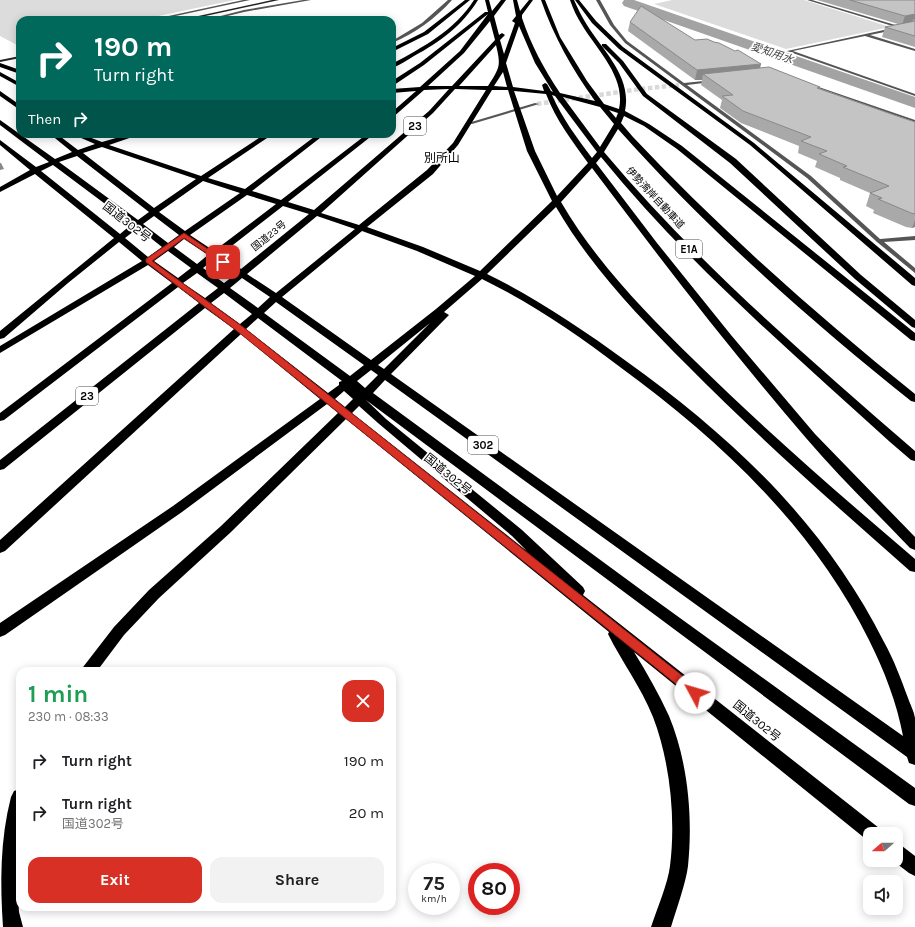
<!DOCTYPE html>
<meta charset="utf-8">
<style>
body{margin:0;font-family:Karla,"Noto Sans JP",sans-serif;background:#f2f2f2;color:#202124;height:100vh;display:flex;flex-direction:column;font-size:15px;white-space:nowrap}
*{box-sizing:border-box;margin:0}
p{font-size:13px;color:#757577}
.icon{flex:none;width:22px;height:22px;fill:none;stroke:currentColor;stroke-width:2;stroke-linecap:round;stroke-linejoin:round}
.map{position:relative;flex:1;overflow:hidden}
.drawer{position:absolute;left:16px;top:667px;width:380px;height:244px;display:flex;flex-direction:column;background:#fff;border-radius:12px;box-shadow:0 2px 10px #0003}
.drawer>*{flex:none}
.guide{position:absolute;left:16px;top:16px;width:380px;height:122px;border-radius:12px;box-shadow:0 2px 10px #0003;background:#00695c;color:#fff;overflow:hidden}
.needle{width:26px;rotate:250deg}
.fabs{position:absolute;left:863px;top:827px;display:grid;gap:8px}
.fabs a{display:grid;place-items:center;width:40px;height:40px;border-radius:8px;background:#fff;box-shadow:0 2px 10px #0003;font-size:20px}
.speed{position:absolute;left:408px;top:863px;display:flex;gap:8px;font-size:20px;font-weight:700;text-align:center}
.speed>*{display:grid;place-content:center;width:52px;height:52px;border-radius:50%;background:#fff;box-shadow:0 2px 10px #0003;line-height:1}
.speed small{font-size:10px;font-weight:400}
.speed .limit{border:6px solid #d22;background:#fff;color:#111}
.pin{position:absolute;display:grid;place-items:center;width:34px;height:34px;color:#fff;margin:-17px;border-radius:8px;box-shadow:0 2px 6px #0006}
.me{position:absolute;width:44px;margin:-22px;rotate:309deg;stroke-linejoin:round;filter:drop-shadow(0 0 3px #0008)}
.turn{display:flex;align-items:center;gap:14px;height:84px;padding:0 12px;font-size:18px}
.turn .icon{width:52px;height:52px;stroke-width:2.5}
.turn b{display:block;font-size:28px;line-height:34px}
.then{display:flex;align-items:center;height:38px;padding:0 12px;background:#0003;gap:8px;font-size:15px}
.round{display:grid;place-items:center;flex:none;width:42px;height:42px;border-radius:12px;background:#f2f2f2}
.head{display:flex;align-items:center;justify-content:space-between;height:68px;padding:0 12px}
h1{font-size:24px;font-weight:700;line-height:30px;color:#1e9e55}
.action{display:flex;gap:8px;margin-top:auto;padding:8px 12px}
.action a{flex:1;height:46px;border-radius:12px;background:#d93025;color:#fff;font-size:16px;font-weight:700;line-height:46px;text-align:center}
.action a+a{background:#f2f2f2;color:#202124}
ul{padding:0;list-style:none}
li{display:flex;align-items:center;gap:12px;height:52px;padding:0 12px}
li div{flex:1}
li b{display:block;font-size:15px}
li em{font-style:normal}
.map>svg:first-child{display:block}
</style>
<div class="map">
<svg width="915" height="927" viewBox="0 0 915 927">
<rect width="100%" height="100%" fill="#fff"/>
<g fill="#dcdcdc">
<path d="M0,0H235L139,20H20V45L19,46L0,36Z"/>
<path d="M672,0H804L890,27L786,49L654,4Z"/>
</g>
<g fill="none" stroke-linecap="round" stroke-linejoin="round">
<path fill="#a3a3a3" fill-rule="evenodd" d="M624,0H634L915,97V108L624,6L622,3Z"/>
<path stroke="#d9d9d9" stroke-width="4.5" stroke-dasharray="4.5 2.5" stroke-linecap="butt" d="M537,104L640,89L679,85"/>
<g fill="#555" fill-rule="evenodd">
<path d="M243,0H250L157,20H150Z"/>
<path d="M303,0H311L244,12L211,20H205L244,10Z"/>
<path d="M448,0H452C436,18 414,34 392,43V41L422,23Z"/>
<path d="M596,0H600L614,25L627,41L684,83L713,80L712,82L687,85L811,176L880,239L915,236V240L884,242L915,268V273L877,242L807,178L625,43L610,25Z"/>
<path d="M807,0H812L902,27L899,28Z"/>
<path d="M893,28L894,30L870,35L915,49V51L865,36L793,51L915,94V96L787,51Z"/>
<path d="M810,84L915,120V122L809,86Z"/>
<path d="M535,103L539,104L472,124L468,123Z"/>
</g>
<g fill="#222" fill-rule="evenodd">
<path d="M272,0H279L187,20H180Z"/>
<path d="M20,56V58L0,62V60Z"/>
</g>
<g fill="#000" fill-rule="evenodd">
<path d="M465,0H470L428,34L392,52V48L424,32Z"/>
<path d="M474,0H478C462,26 440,42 414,56C407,60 400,65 392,68V64C423,47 454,31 474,0Z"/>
<path d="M485,0H489L492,11L501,0H506L494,16L499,35L502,33L505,35L500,40L504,54L515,23L512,21L516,16L513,0H517L520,11L529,0H533L522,15V18C531,45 544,69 560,93L595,101C572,69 554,37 541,0H545L560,37L587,81L604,104L619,109C626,77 597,50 582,25C577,17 573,9 570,0H574C578,9 582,17 587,25C604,52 632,77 625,111L649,124L682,146L915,333V341L911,340L677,149L644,126L624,116L621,123L633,137C721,230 815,314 915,394V402L911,401C807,318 707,229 618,129L604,152C696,262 807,357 915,451V461L911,460L890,442C790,351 686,262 601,157L596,163L657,243L731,335L815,434L915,537V550L910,548C876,512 839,477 806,438C731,351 661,260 592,168L561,202C596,262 645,312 695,361C765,430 840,495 915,559V572L910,571C834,504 758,437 687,365C639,317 590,266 556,207L487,274C536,298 582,329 626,361C733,438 824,523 884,642C894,660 901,679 908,698C910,704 914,711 915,718C915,733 915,750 915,765L909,763L907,757L385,380L373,393L644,592L915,788V806L909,804L366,400L386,419L522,530L583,587L585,591L583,595L879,828L882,834H870V841L867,840L634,652C647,673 659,694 669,716C688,762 693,817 688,866C686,883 676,910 671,927H651C657,909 668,883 670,866C676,819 670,761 653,717C641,687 622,662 608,634L609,632L346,419L231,532L159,598L124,635L97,671H80L114,627L149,590L221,526L338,413L327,404L182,512L5,635L0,637V623L173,506L320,399L241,334L5,551L0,553V540L234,329L205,308L4,469L0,470V460L199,303L178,287L4,420L0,421V413L172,283L148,265L0,353V346L142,261L119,242L68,283L4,338L0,339V331L114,238L35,174L0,192V187L30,170L0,145V140L36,167L49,162L0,125V120L55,159L72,152L50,134H57L78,150L95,144L72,134H81L102,142L130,134H141L109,145L201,176L265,134H273L208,178L245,189L318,134H325L252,191L281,200L367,134H374L288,202L314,210L429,111L449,89L424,90L392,118V112L416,91L392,93V89L420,87L460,51L488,14L424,65L394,85L392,86V81L420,63L485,12H488ZM490,21L495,40L452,86H428L464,53ZM519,26L535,63L553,92L551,91L547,84L545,83L542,85L544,91L513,87L506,63ZM496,45C501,66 500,67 488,86H459ZM503,72L507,87L494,86ZM455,89L486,90L453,143L427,170L359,225L321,213L433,113ZM492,90H508L527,151L552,201L480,271L423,247L367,227L433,174L458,145ZM514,91L546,94C556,120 572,141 588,163L557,196L535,151ZM552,95L555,96L597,152L592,158C577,138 562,118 552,95ZM563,97L600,107L614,124L600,147ZM609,110L618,113L616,118ZM102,147L196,179L154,208L83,153ZM77,156L149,212L138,220L59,162ZM53,165L132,224L120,234L41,171ZM203,181L240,193L185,231L159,212ZM247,195L276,204L214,251L190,235ZM283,206L309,214L241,269L220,255ZM154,216L179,235L168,243L143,224ZM317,216L355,229L276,293L247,274ZM138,228L162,247L148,257L125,238ZM362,231L417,251L475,276L436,309L371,360L282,297ZM184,239L208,255L197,264L174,247ZM168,251L191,268L178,278L154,261ZM214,259L236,274L224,283L203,268ZM197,273L218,288L205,298L183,283ZM242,278L270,297L258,308L230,288ZM482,279C531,303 577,334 620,367C720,440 813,527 869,640C884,670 897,703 903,736L391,374L447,317L449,315L444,312ZM224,293L252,314L240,324L211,303ZM276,302L364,365L350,376L264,313ZM258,318L342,381L339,382V385L328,393L246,329ZM430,323L384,369L378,365ZM371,370L378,375L365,388L357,381ZM344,391L353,399L345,407L335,399ZM359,406L378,423L512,536L527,551L352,413Z"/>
<path d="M575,0H579L596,21L623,47L754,143L915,278V286L912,285L750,145L619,49L592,23Z"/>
<path d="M602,44H606L623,61L647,94L736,159L861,275L915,320V328L912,327L855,279L730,163L643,96L619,63L602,46Z"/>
<path d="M0,63L20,70V74L0,67Z"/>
<path d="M0,72L20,83V87L0,76Z"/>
<path d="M0,91L20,105V110L0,96Z"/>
<path d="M20,789V840L17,879L19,912L23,927H3C0,884 0,839 11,797L14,791Z"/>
<path d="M896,843L902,846L915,856V876L909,873L892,860H896Z"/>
</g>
</g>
<g fill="#a9a9a9">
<path d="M817,0H915V47L882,37L885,27L898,24Z"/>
<path d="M630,22L695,40L760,68L820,87L819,88L897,116L915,122V227L912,228L906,227L873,213L874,210L866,206L870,193L840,180V178L815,167L817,161L798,153L799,146L741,123L720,108L722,100L701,85L702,80H695L628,31Z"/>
</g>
<g fill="#898989">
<path d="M915,14V20L913,19L912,24L902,25L905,16Z"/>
<path d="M761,64L759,74H703L702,80H695L697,70Z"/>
<path d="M0,163H1L4,169L0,170Z"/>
<path d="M915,220V227L912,228Z"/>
</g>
<g fill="#c4c4c4" stroke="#898989">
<path d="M850,0H915V14L905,16Z"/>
<path d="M641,6L695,40L707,39L714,42L719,43L735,51L738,50L761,64L697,70L630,22Z"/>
<path d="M915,21V36L885,27Z"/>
<path d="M769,67L820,87L817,88L897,116L915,122V214L911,213L878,199L882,198L870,193L889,186L843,167L847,166L819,154L827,151L801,141L811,137L743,111L722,96L733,95L703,74Z"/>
</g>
<path fill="#d93025" stroke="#8d1f18" d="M184,233L227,262L221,263L184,238L152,261L243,327L699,689L701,693L699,696L695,698L691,696L237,331L146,262V259Z"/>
<g text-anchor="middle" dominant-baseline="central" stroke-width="3.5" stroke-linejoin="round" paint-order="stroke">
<g font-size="10" fill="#000" stroke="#fff">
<text transform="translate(655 198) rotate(47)">伊勢湾岸自動車道</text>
<text transform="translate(269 236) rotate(-39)">国道23号</text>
</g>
<g font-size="11" font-style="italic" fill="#444" stroke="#fff">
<text transform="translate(772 53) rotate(19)">愛知用水</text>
</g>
<g fill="#fff" stroke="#4c4c4c" stroke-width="1">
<rect x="404" y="117" width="22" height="18" rx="3"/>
<rect x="676" y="240" width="26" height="18" rx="3"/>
<rect x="76" y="387" width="22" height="18" rx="3"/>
<rect x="468" y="436" width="30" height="18" rx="3"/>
</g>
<g font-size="11" font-weight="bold" fill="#000">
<text x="415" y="126">23</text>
<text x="689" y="249">E1A</text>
<text x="87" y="396">23</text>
<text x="483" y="445">302</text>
</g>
<g font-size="12" fill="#000" stroke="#fff">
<text x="442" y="158">別所山</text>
</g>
<g font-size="12" fill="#000" stroke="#fff">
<text transform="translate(127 222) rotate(38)">国道302号</text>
<text transform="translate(448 474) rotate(39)">国道302号</text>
<text transform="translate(757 721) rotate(39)">国道302号</text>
</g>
</g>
</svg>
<div class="fabs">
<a><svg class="needle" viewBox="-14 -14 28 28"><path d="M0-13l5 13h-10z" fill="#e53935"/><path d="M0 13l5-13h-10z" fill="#757577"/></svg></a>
<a><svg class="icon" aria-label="sound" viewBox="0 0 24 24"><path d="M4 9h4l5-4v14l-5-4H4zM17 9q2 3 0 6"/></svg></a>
</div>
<div class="speed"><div>75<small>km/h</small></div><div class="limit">80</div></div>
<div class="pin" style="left:223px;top:262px;background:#d93025"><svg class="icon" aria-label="arrive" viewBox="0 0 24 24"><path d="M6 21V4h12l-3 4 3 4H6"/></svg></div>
<svg class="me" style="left:695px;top:693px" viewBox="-20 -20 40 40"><circle r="19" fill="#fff"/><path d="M0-13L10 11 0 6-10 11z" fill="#d93025"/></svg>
<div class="guide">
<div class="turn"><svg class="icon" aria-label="right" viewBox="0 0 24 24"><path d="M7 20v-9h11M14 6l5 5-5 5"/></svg><div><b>190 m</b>Turn right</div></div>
<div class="then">Then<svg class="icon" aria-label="right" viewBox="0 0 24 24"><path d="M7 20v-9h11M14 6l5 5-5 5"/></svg></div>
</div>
<section class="drawer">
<div class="head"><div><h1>1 min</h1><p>230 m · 08:33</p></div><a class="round" style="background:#d93025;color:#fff"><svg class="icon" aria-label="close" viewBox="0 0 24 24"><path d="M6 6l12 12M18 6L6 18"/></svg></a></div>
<ul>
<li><svg class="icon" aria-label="right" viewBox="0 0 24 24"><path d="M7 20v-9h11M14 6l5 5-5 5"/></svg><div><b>Turn right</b></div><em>190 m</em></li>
<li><svg class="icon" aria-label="right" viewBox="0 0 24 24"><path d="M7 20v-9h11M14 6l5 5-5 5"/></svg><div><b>Turn right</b><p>国道302号</p></div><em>20 m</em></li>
</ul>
<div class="action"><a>Exit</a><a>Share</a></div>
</section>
</div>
